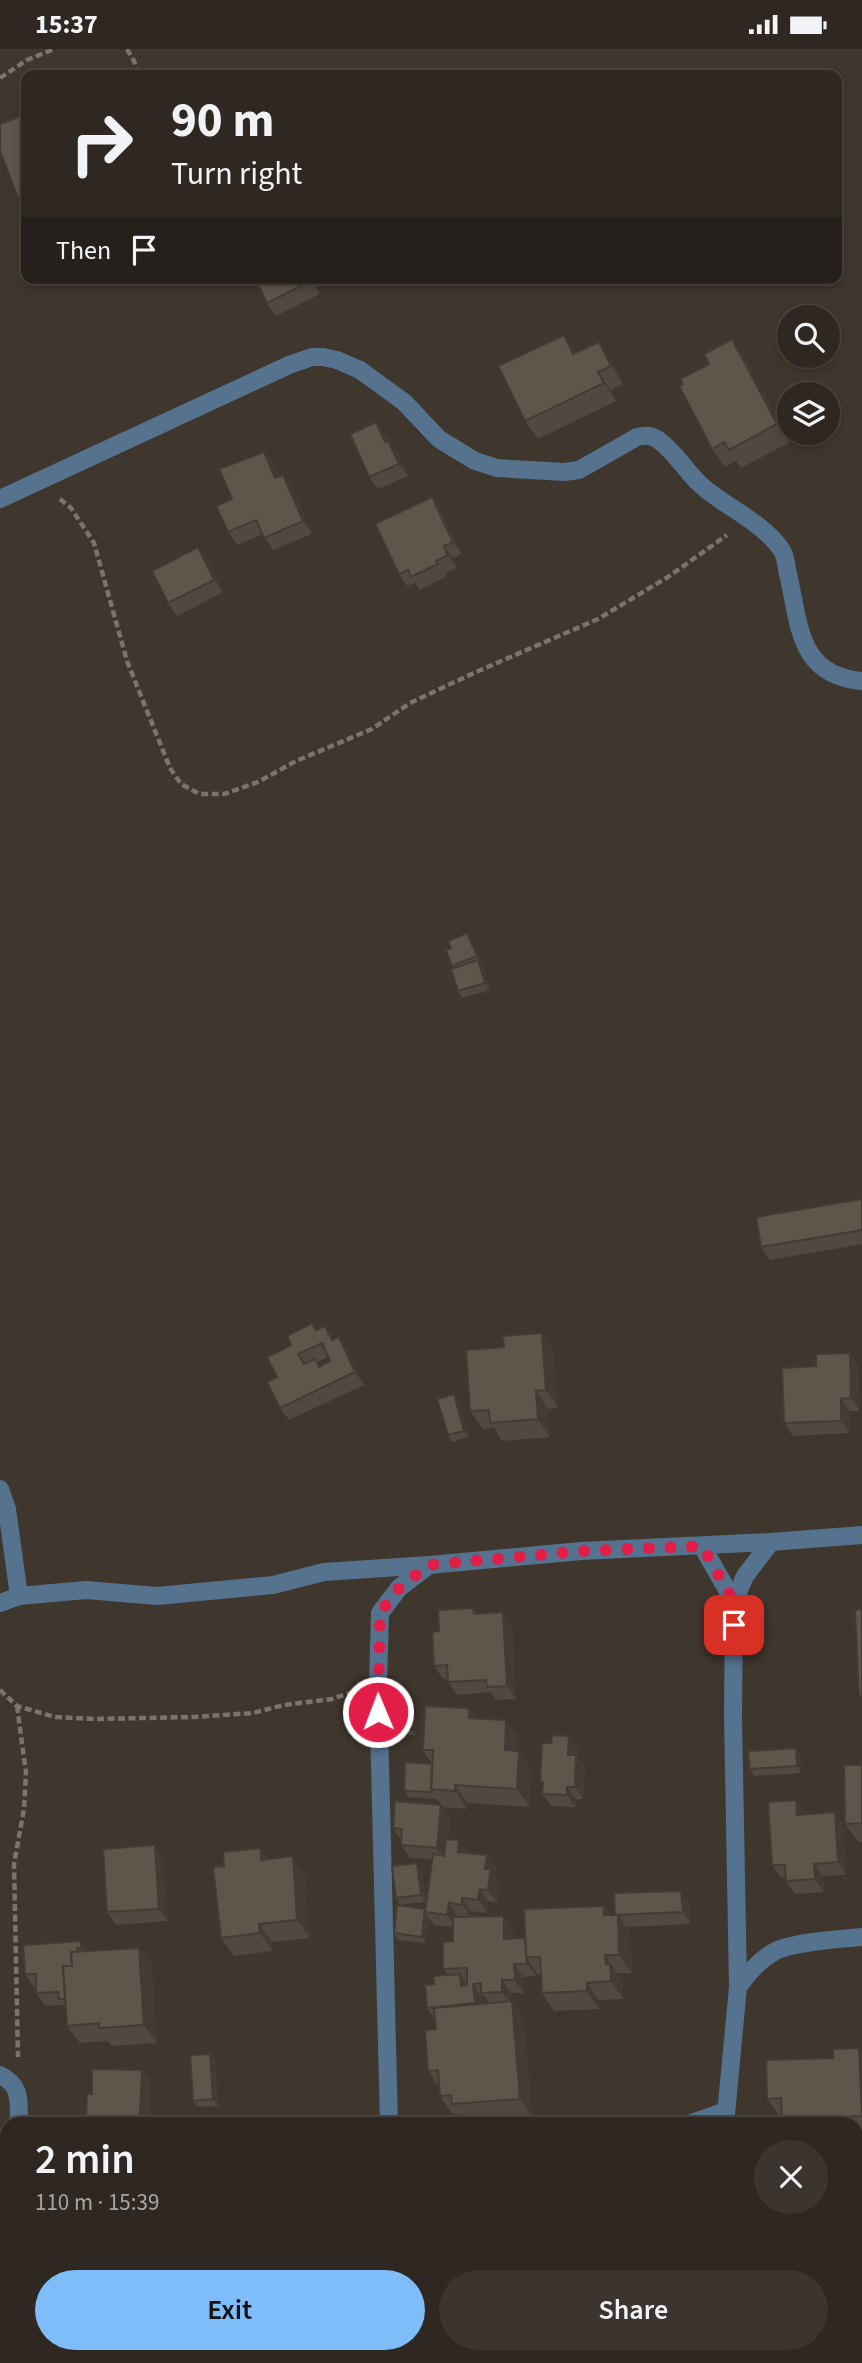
<!DOCTYPE html>
<meta charset="utf-8">
<style>
body{margin:0;font-family:"Source Sans 3",sans-serif;background:#3b342f;color:#f1f3f6;height:100vh;display:flex;flex-direction:column;font-size:26px;white-space:nowrap}
*{box-sizing:border-box;margin:0}
p{font-size:23px;color:#a7a6a5}
.icon{flex:none;width:38px;height:38px;fill:none;stroke:currentColor;stroke-width:2;stroke-linecap:round;stroke-linejoin:round}
.map{position:relative;flex:1;overflow:hidden}
.panel{position:absolute;left:0px;top:2068px;width:863px;height:247px;display:flex;flex-direction:column;background:#2f2822;border-radius:21px 21px 0 0;box-shadow:0 4px 10px #0003,0 0 0 2px #4a4440}
.panel>*{flex:none}
.hud{position:absolute;left:21px;top:21px;width:821px;height:214px;border-radius:14px;box-shadow:0 4px 10px #0003,0 0 0 2px #4a4440;background:#2f2822;color:#f1f3f6;overflow:hidden}
.controls{position:absolute;left:777px;top:256px;display:grid;gap:14px}
.controls a{display:grid;place-items:center;width:63px;height:63px;border-radius:50%;background:#2f2822;box-shadow:0 4px 10px #0003,0 0 0 2px #4a4440;font-size:35px}
.pin{position:absolute;display:grid;place-items:center;width:60px;height:60px;color:#fff;margin:-30px;border-radius:14px;box-shadow:0 4px 10px #0006}
.me{position:absolute;width:77px;margin:-38px;rotate:359deg;stroke-linejoin:round;filter:drop-shadow(0 0 5px #0008)}
.turn{display:flex;align-items:center;gap:24px;height:147px;padding:0 35px;font-size:32px}
.turn .icon{width:91px;height:91px;stroke-width:2.5}
.turn b{display:block;font-size:49px;line-height:60px}
.then{display:flex;align-items:center;height:66px;padding:0 35px;background:#0003;gap:14px;font-size:26px}
.round{display:grid;place-items:center;flex:none;width:74px;height:74px;border-radius:37px;background:#3b342f}
.overview{display:flex;align-items:center;justify-content:space-between;height:119px;padding:0 35px}
h1{font-size:42px;font-weight:600;line-height:52px}
.action{display:flex;gap:14px;margin-top:auto;padding:14px 35px}
.action a{flex:1;height:80px;border-radius:42px;background:#7fbdfa;color:#111;font-size:28px;font-weight:600;line-height:80px;text-align:center}
.action a+a{background:#3b342f;color:#f1f3f6}
.status{display:flex;justify-content:space-between;align-items:center;height:49px;padding:0 35px;background:#2f2822;direction:ltr}
.status svg{height:19px;fill:currentColor}
.map>svg:first-child{display:block}
</style>
<div class="status"><b>15:37</b><svg viewBox="0 0 49 12"><path d="M0 12V9h3v3zM5 12V6h3v6zM10 12V3h3v9zM15 12V0h3v12zM26 1h20v11H26zM47 4h2v5h-2z"/></svg></div>
<div class="map">
<svg width="862" height="2314" viewBox="0 0 862 2314">
<rect width="100%" height="100%" fill="#3f362d"/>
<g fill="none" stroke-linecap="round" stroke-linejoin="round">
<g stroke="#7c746c" stroke-width="4.5" stroke-dasharray="7 3.5" stroke-linecap="butt">
<path d="M127,0L134,12L138,26"/>
<path d="M0,29L27,11L54,0"/>
<path d="M60,450L71,459L94,494L127,612L170,719L181,735L200,745H224L258,733L296,712L372,680L410,654L476,623L598,570L668,528L727,486"/>
<path d="M0,1641L17,1657L55,1668L94,1670L195,1668L253,1664L284,1656L332,1650L353,1643"/>
<path d="M17,1657L26,1724L24,1760L14,1815L18,2008"/>
<path d="M856,2107H862"/>
</g>
<g stroke="#55728e" stroke-width="18">
<path d="M0,450L289,316L312,308H323L337,311L360,321L404,353L439,390L475,412L497,419L564,423L579,421L637,388C645,386 650,386 657,390C675,402 686,423 702,437C727,459 761,472 781,500C786,506 786,517 788,525C800,575 797,626 862,632"/>
<path d="M0,1440L7,1460L19,1547"/>
<path d="M702,1497L734,1553"/>
<path d="M0,1554L19,1547L86,1541L157,1547L273,1536L324,1523L429,1516L581,1502L771,1493L862,1486"/>
<path d="M738,1938C748,1925 759,1911 774,1903C791,1893 841,1890 862,1888"/>
<path d="M0,2026C23,2037 18,2054 19,2076"/>
<path d="M389,2076L378,1636L380,1564L399,1539L429,1516"/>
<path d="M686,2076L726,2062"/>
<path d="M725,2076L738,1938L733,1667L734,1553L745,1527L771,1493"/>
<path d="M728,2308V2314"/>
<path d="M21,2314V2308"/>
<path d="M357,2314L361,2308"/>
<path d="M376,2314V2308"/>
</g>
</g>
<g fill="#514940" fill-rule="evenodd">
<path d="M255,229H312L320,245L276,267L267,254Z"/>
<path d="M576,303L611,311L623,335L611,341L616,352L538,390L525,372Z"/>
<path d="M744,308L790,393L741,419L736,412L725,418L712,400Z"/>
<path d="M376,373L397,404L408,427L378,440L369,428Z"/>
<path d="M264,403L273,416L278,428L292,438L312,485L273,501L263,485L237,496L228,483L232,450Z"/>
<path d="M432,448L440,460L462,505L453,509L457,519L445,524L447,527L420,541L415,534L407,537L399,525Z"/>
<path d="M207,510L223,543L177,567L168,554Z"/>
<path d="M467,884L471,891L481,913L480,914L483,918L490,941L462,949L458,942L454,919L452,917L451,899Z"/>
<path d="M862,1150V1195L770,1211L761,1198Z"/>
<path d="M317,1281L334,1290L347,1301L364,1336L289,1371L280,1359L291,1296ZM328,1308L330,1312L320,1317L317,1313Z"/>
<path d="M554,1302L558,1359L548,1360L550,1388L502,1392L494,1379L483,1380L470,1362Z"/>
<path d="M850,1304L858,1316L860,1362H850V1384L793,1387L784,1374L816,1317Z"/>
<path d="M459,1351L469,1388L452,1393L448,1386Z"/>
<path d="M473,1559L477,1564L512,1575L516,1650L496,1651L491,1643L457,1646L448,1633V1630H443L434,1617L439,1582Z"/>
<path d="M469,1659L476,1670L506,1671L519,1689L518,1702L532,1720L530,1758L468,1754L467,1760L443,1758L436,1749V1750L409,1748L404,1742L432,1715L423,1701Z"/>
<path d="M412,1669L416,1675V1686H395L391,1679Z"/>
<path d="M569,1687L578,1699L577,1708L585,1719L583,1750H576L575,1758L551,1757L542,1745L543,1737L540,1733L551,1694Z"/>
<path d="M800,1705L801,1724L754,1727L750,1720Z"/>
<path d="M862,1716V1793H858L845,1775Z"/>
<path d="M796,1751L805,1765L835,1763L843,1775L846,1826L823,1827L824,1843L795,1845L786,1832V1829H781L772,1816Z"/>
<path d="M441,1756L450,1769L448,1790L468,1804L487,1806L496,1819L495,1826L500,1833L497,1853L488,1852L487,1864L471,1862V1867L513,1879V1890L525,1889L604,1857L610,1866L690,1854L691,1875L626,1878L630,1884L632,1924H618V1927L623,1933V1950L599,1951V1960L554,1962L542,1944L541,1926H538L536,1923V1927L523,1928L524,1944H511V1952L524,1970L532,2068L465,2073L459,2065H452L440,2047L439,2038L428,2022L436,1980L435,1971L427,1959L434,1935L448,1926L443,1920L453,1892V1878L434,1876L429,1870L426,1894L398,1891L394,1884L425,1860L432,1810L410,1809L401,1796V1791L393,1779ZM482,1947H484L489,1954L483,1955Z"/>
<path d="M261,1799L269,1810L305,1825L310,1889L272,1893V1902L234,1907L221,1889L224,1817Z"/>
<path d="M163,1809L168,1872L116,1876L107,1863Z"/>
<path d="M417,1814L422,1821L426,1853L400,1856L396,1849Z"/>
<path d="M81,1892L88,1902L139,1899L152,1916L157,1994L112,1997L108,1992L80,1994L67,1977L66,1960L63,1956L45,1957L36,1944V1937L34,1938L25,1925Z"/>
<path d="M862,2003V2086H856V2076H786L782,2070V2068H780L767,2050L833,2009Z"/>
<path d="M215,2011L218,2057L198,2058L193,2052Z"/>
<path d="M486,2308V2314H423Z"/>
<path d="M491,2308H543L542,2314L518,2311V2314H495Z"/>
</g>
<g fill="#423c34">
<path d="M309,229H312L320,245L311,232Z"/>
<path d="M564,286L576,304L573,305Z"/>
<path d="M732,290L744,308L790,393L777,375Z"/>
<path d="M599,293L611,311L623,335L611,317Z"/>
<path d="M598,323L611,341L616,352L604,334Z"/>
<path d="M376,373L385,385L394,406L385,393Z"/>
<path d="M388,392L397,404L408,427L399,415Z"/>
<path d="M264,403L273,416L284,442L275,429Z"/>
<path d="M283,426L292,438L312,485L303,472Z"/>
<path d="M432,448L440,460L462,505L453,493Z"/>
<path d="M444,497L453,509L457,519L448,506Z"/>
<path d="M198,498L207,510L223,543L214,531Z"/>
<path d="M467,884L471,891L481,913L477,907Z"/>
<path d="M478,911L483,918L490,941L485,934Z"/>
<path d="M542,1284L554,1302L558,1359L546,1341Z"/>
<path d="M339,1288L347,1301L364,1336L355,1323Z"/>
<path d="M850,1304L858,1316L860,1362L851,1349Z"/>
<path d="M536,1342L548,1360L550,1388L538,1370Z"/>
<path d="M454,1345L459,1351L469,1388L464,1382Z"/>
<path d="M841,1350L850,1362V1384L841,1372Z"/>
<path d="M503,1563L512,1575L516,1650L507,1637Z"/>
<path d="M469,1659L481,1677L469,1669Z"/>
<path d="M412,1669L416,1675V1686L411,1680Z"/>
<path d="M506,1671L519,1689L518,1719L505,1701Z"/>
<path d="M569,1687L578,1699L577,1709L585,1719L583,1750L575,1738L568,1706Z"/>
<path d="M796,1699L800,1705L801,1724L797,1717Z"/>
<path d="M519,1702L532,1720L530,1758L517,1740Z"/>
<path d="M455,1736L468,1754L467,1760L455,1742Z"/>
<path d="M567,1738L576,1750L575,1758L567,1746Z"/>
<path d="M796,1751L805,1763V1778L797,1766Z"/>
<path d="M441,1756L450,1769L445,1812L437,1799Z"/>
<path d="M835,1763L843,1775L846,1826L838,1813Z"/>
<path d="M459,1791L468,1804L458,1803Z"/>
<path d="M155,1796L163,1809L168,1872L159,1860Z"/>
<path d="M261,1799L273,1817L261,1811Z"/>
<path d="M487,1806L496,1819L495,1826L500,1833L497,1853L488,1841L485,1820Z"/>
<path d="M293,1807L305,1825L310,1889L297,1871Z"/>
<path d="M417,1814L422,1821L426,1853L421,1846Z"/>
<path d="M814,1815L823,1827L824,1843L815,1830Z"/>
<path d="M480,1840L488,1852L487,1864L478,1851Z"/>
<path d="M681,1842L690,1854L691,1875L683,1863Z"/>
<path d="M462,1849L471,1862V1868L462,1856Z"/>
<path d="M449,1854L457,1866L456,1879L447,1866Z"/>
<path d="M604,1857L616,1875L604,1866Z"/>
<path d="M425,1863L429,1870L426,1894L422,1888Z"/>
<path d="M618,1866L630,1884L632,1924L619,1906Z"/>
<path d="M504,1867L513,1879V1902L504,1890Z"/>
<path d="M259,1875L272,1893V1902L260,1884Z"/>
<path d="M81,1892L90,1905V1911L81,1899Z"/>
<path d="M139,1899L152,1916L157,1994L144,1976Z"/>
<path d="M605,1906L623,1933V1950L611,1932L606,1915Z"/>
<path d="M527,1910L536,1923V1927L527,1915Z"/>
<path d="M514,1915L523,1928L524,1944L515,1931Z"/>
<path d="M460,1925L468,1937H461Z"/>
<path d="M502,1931L511,1944V1955L502,1943Z"/>
<path d="M587,1934L599,1951V1960L587,1942Z"/>
<path d="M473,1935L482,1947L484,1967L475,1954Z"/>
<path d="M512,1952L524,1970L532,2068L520,2050Z"/>
<path d="M859,1999L862,2003V2068V2067Z"/>
<path d="M210,2005L215,2011L218,2057L213,2050Z"/>
<path d="M142,2021L151,2033L149,2076L140,2065Z"/>
<path d="M152,2065L159,2076H152Z"/>
<path d="M478,2308H486V2314H480Z"/>
<path d="M509,2308H517L518,2311V2314H512Z"/>
</g>
<g fill="#5e554b" stroke="#423c34" stroke-width="2" fill-rule="evenodd">
<path d="M26,65V169L0,102V75Z"/>
<path d="M255,229H309L311,232L267,254Z"/>
<path d="M564,286L573,305L599,293L611,317L598,323L604,334L525,372L498,317Z"/>
<path d="M732,290L777,375L729,401L724,393L712,400L679,337L683,335L680,330L709,315L704,305Z"/>
<path d="M376,373L385,393L388,392L399,415L369,428L350,385Z"/>
<path d="M264,403L275,429L283,426L303,472L264,489L256,471L228,483L216,457L232,450L219,420Z"/>
<path d="M432,448L453,493L444,497L448,506L436,512L438,515L411,528L408,521L399,525L375,475Z"/>
<path d="M198,498L214,531L168,554L152,522Z"/>
<path d="M467,884L477,907L452,917L446,901L451,899L448,892Z"/>
<path d="M478,911L485,934L458,942L451,920Z"/>
<path d="M862,1150V1181L761,1198L756,1168Z"/>
<path d="M312,1274L316,1281L325,1277L332,1291L339,1288L355,1323L280,1359L267,1333L277,1328L267,1308L291,1296L287,1287ZM322,1294L330,1312L319,1318L315,1310L304,1315L298,1305Z"/>
<path d="M542,1284L546,1341L536,1342L538,1370L490,1374L489,1361L470,1362L466,1301L504,1298L502,1287Z"/>
<path d="M850,1304L851,1349L841,1350V1372L784,1374L782,1319L816,1317V1305Z"/>
<path d="M454,1345L464,1382L448,1386L437,1350Z"/>
<path d="M473,1559L474,1565L503,1563L507,1637L487,1638L486,1631L448,1633L447,1616L434,1617L432,1583L439,1582L438,1561Z"/>
<path d="M862,1560V1647H859L855,1561Z"/>
<path d="M425,1657L469,1659V1669L506,1671L505,1701L519,1702L517,1740L455,1736V1742L431,1740L433,1701H423Z"/>
<path d="M392,1668L412,1669L411,1680L391,1679Z"/>
<path d="M552,1686L569,1687L568,1706H576L575,1738H567V1746L542,1745L543,1733H540L542,1694H551Z"/>
<path d="M796,1699L797,1717L750,1720L748,1702Z"/>
<path d="M405,1713L432,1715L431,1740L432,1741V1743L404,1742Z"/>
<path d="M844,1716H862V1774L845,1775Z"/>
<path d="M796,1751L797,1766L835,1763L838,1813L814,1815L815,1830L786,1832L785,1816H772L768,1753Z"/>
<path d="M395,1752L441,1756L437,1799L401,1796L402,1780L393,1779Z"/>
<path d="M446,1790L459,1791L458,1803L487,1806L485,1820H491L488,1841L480,1840L478,1851L462,1849V1856L449,1854L447,1866L425,1863L433,1805L444,1807Z"/>
<path d="M155,1796L159,1860L107,1863L103,1800Z"/>
<path d="M261,1799V1811L293,1807L297,1871L259,1875L260,1884L221,1889L213,1818L224,1817L223,1803Z"/>
<path d="M417,1814L421,1846L396,1849L392,1817Z"/>
<path d="M681,1842L683,1863L615,1866L614,1844Z"/>
<path d="M397,1856L425,1860L422,1888L394,1884Z"/>
<path d="M604,1857V1866H618L619,1906H605L606,1915H610L611,1932L587,1934V1942L542,1944L540,1908H526L524,1860Z"/>
<path d="M504,1867V1890L525,1889L527,1915H514L515,1931H502V1943L481,1944V1934L473,1935L475,1954L427,1959L425,1936L434,1935L433,1927L460,1925L461,1937L467,1936V1919L443,1920V1893L453,1892V1868Z"/>
<path d="M81,1892V1899H77V1903H71L72,1917H63L65,1950H59L58,1943L36,1944V1925H25L23,1896Z"/>
<path d="M139,1899L144,1976L99,1979V1974L67,1977L63,1917H72L71,1903Z"/>
<path d="M512,1952L520,2050L452,2055L451,2046L440,2047L438,2021L428,2022L425,1981L436,1980L434,1959Z"/>
<path d="M859,1999L862,2067L782,2070L781,2049L767,2050L766,2011L833,2009V2000Z"/>
<path d="M210,2005L213,2050L193,2052L190,2006Z"/>
<path d="M92,2020L142,2021L140,2065H152V2076H80V2066H86L87,2045H92Z"/>
<path d="M422,2308H478V2310L423,2314Z"/>
</g>
<g fill="none" stroke-linecap="round" stroke-linejoin="round">
<path stroke="#e11d48" stroke-width="12" stroke-dasharray="0 21.6" d="M378,1663L380,1564L399,1539L429,1516L581,1502L702,1497L734,1553V1576"/>
</g>
</svg>
<div class="controls">
<a><svg class="icon" aria-label="search" viewBox="0 0 24 24"><circle cx="10" cy="10" r="6"/><path d="M15 15l6 6"/></svg></a>
<a><svg class="icon" aria-label="layers" viewBox="0 0 24 24"><path d="M12 4l9 5-9 5-9-5zM3 14l9 5 9-5"/></svg></a>
</div>
<div class="pin" style="left:734px;top:1576px;background:#d93025"><svg class="icon" aria-label="arrive" viewBox="0 0 24 24"><path d="M6 21V4h12l-3 4 3 4H6"/></svg></div>
<svg class="me" style="left:378px;top:1663px" viewBox="-20 -20 40 40"><circle r="17" fill="#e11d48" stroke="#fff" stroke-width="3"/><path d="M0-11L8 9 0 5-8 9z" fill="#fff"/></svg>
<div class="hud">
<div class="turn"><svg class="icon" aria-label="right" viewBox="0 0 24 24"><path d="M7 20v-9h11M14 6l5 5-5 5"/></svg><div><b>90 m</b>Turn right</div></div>
<div class="then">Then<svg class="icon" aria-label="arrive" viewBox="0 0 24 24"><path d="M6 21V4h12l-3 4 3 4H6"/></svg></div>
</div>
<section class="panel">
<div class="overview"><div><h1>2 min</h1><p>110 m · 15:39</p></div><a class="round"><svg class="icon" aria-label="close" viewBox="0 0 24 24"><path d="M6 6l12 12M18 6L6 18"/></svg></a></div>
<div class="action"><a>Exit</a><a>Share</a></div>
</section>
</div>
